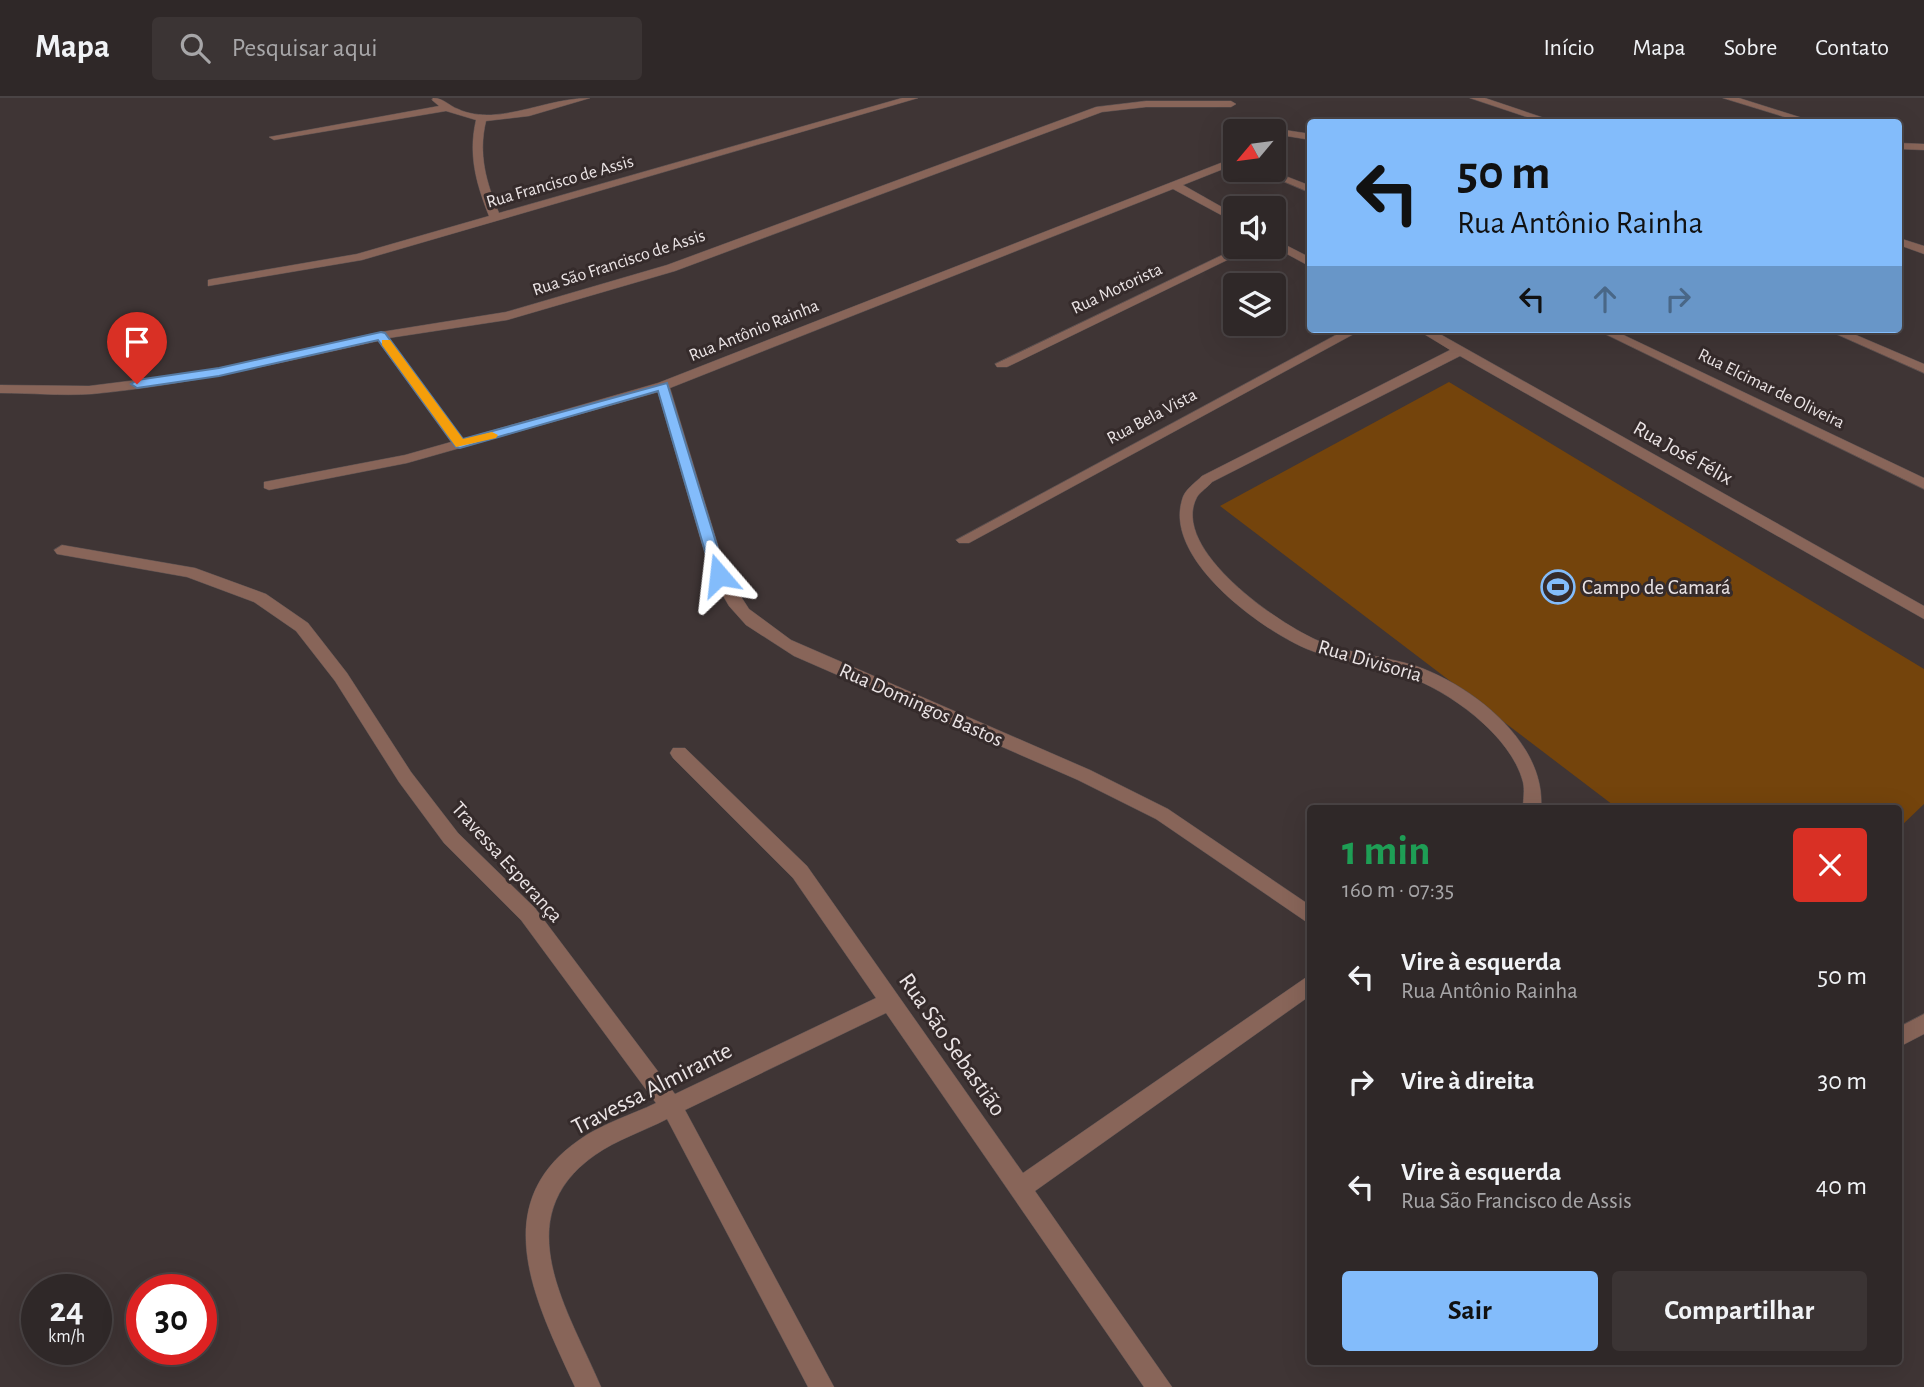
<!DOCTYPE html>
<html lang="pt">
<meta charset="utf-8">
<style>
body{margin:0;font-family:"Alegreya Sans",sans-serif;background:#3b3434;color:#f1f3f6;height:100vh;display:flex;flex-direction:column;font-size:26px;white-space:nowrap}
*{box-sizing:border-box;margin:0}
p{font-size:23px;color:#a7a6a8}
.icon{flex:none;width:38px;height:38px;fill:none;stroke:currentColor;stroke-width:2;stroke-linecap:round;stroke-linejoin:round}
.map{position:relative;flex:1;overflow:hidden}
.panel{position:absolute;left:1307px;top:707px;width:595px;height:560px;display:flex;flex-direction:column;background:#2f2828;border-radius:7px;box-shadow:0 7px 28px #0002,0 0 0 2px #4a4445}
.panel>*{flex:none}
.banner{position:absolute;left:1307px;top:21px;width:595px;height:214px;border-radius:7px;box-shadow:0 7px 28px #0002,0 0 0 2px #4a4445;background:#83bcfb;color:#111;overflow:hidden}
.needle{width:46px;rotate:241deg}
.controls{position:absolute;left:1223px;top:21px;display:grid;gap:14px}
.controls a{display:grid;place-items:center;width:63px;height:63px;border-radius:7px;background:#2f2828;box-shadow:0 7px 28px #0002,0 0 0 2px #4a4445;font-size:35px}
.speed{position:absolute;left:21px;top:1176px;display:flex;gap:14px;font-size:35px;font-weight:700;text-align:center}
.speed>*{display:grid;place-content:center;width:91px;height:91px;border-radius:50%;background:#2f2828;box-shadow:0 7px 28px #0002,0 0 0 2px #4a4445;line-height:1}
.speed small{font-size:18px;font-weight:400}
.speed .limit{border:10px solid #d22;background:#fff;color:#111}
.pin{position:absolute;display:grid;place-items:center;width:60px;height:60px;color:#fff;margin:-72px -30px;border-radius:50% 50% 50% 0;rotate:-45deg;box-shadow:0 0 7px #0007}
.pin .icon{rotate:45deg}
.me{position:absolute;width:77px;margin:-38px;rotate:343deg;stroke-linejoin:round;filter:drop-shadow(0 0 5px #0008)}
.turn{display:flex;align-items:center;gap:24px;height:147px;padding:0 35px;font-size:32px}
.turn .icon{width:91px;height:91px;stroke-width:2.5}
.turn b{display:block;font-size:49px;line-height:60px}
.lanes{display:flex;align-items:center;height:66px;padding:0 35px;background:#0003;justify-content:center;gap:35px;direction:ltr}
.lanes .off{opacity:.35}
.round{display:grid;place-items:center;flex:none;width:74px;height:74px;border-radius:7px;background:#3b3434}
.headline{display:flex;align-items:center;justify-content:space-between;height:119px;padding:0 35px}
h1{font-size:42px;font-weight:700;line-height:52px;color:#1e9e55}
.button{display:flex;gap:14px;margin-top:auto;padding:14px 35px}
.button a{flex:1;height:80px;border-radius:7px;background:#83bcfb;color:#111;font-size:28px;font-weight:700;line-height:80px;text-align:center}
.button a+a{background:#3b3434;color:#f1f3f6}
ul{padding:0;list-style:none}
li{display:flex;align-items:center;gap:21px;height:105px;padding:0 35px}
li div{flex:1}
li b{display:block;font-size:26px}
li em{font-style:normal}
header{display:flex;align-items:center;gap:42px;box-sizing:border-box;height:98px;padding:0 35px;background:#2f2828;border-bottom:2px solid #4a4445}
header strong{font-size:33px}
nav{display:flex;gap:38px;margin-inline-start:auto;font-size:24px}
.search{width:490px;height:63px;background:#3b3434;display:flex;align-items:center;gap:18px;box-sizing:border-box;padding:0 24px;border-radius:7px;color:#a7a6a8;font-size:26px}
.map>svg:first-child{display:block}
</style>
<header>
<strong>Mapa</strong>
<div class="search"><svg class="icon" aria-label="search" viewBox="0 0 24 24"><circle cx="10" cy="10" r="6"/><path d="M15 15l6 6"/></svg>Pesquisar aqui</div>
<nav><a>Início</a><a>Mapa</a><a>Sobre</a><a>Contato</a></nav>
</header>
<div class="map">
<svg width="1924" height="1289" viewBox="0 0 1924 1289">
<rect width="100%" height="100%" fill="#3f3535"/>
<path fill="#74440c" d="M1449,284L1924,571V706L1899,730V710H1617L1220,408Z"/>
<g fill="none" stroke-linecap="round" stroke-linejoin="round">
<defs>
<g id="minor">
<path d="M433,0C444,0 449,8 458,11C468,16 480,17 491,17C525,15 556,0 590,0L529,18L486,23C478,56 486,84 499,115L902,0H918L362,162L208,188V182L212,181L357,156L489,118C476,85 468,57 476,22L446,13L274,42L269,39L439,8L432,2Z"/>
<path d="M1470,0H1485L1556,24H1542Z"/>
<path d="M1723,0H1739L1815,24H1801Z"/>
<path d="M1146,3H1231L1236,6L1231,9H1146L1102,14L675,173L507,222L389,240L463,341L658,285L1236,59V66L1183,87L1236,117V125L1173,91L670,290L727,477L749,511L791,542L1090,672L1168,711L1311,808V827L1156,721L1078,682L794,558L746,527L729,508L711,477L658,294L407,365L269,392L264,390V384L405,357L451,344L378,243C283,264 189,287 92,296C62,298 30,295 0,295V287L89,288L161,279L219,270L381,234L506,214L667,167L1096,9Z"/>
<path d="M1232,24L1311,36V42L1274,36V33L1228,29L1227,27Z"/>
<path d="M1899,45L1924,46V52L1899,51Z"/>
<path d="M1256,72H1270L1311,88V95Z"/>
<path d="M1899,140L1924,148V156L1899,147Z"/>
<path d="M1274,141L1311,160V169L1274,149Z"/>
<path d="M1239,149H1254L1007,269H997L995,266Z"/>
<path d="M1347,231H1363L969,445H959L956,442Z"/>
<path d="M1416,231H1431L1924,508V521L1460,258L1212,384C1208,389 1200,394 1197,399C1169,451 1280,527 1319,543C1350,556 1384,558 1416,568C1473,588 1546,645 1541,710H1523C1523,702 1525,692 1523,684C1511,637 1448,592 1404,577C1372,566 1338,564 1307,551C1260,531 1164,461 1182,402C1184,392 1195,385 1202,378L1450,252Z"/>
<path d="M1595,231H1611L1924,380V391Z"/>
<path d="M1825,231H1842L1924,266V275Z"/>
<path d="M62,447L195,470L266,496L308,525L347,575L411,674L458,735L535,810L675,996L876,900L793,780L673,660L670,655L673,650H685L807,768L1023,1075L1311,876V897L1035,1093L1172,1289H1144L886,915L685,1012L834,1289H808L667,1021C644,1033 616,1042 595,1057C505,1120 569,1213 601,1289H575C538,1208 484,1108 579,1042C601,1026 631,1017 656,1005L521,822L444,745L399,684L335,583L296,533L254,504L187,479L57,456L54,452Z"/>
<path d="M1924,916V936L1899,949V929Z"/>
</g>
</defs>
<use href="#minor" stroke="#5b5151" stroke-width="1"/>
<use href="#minor" fill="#886559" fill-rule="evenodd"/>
</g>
<path fill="#83bcfb" stroke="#557aa3" stroke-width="2" d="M381,234L385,235L463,341L667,285L726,477L724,481L719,482L712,477L658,293L460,350L456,349L378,242L219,278L137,290L131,286L137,282L219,270Z"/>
<path fill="#f59e0b" d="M382,242H390L463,341L492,334L498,337L496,340L456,349L382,247Z"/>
<defs>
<symbol id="stadium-ring" viewBox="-11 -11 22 22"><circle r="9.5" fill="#352b2b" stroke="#83bcfb" stroke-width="1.5"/><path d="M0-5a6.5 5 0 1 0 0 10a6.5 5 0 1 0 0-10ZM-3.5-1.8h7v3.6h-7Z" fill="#83bcfb"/></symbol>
</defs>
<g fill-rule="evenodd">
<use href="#stadium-ring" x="1539" y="470" width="38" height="38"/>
</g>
<g text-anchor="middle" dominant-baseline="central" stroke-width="6" stroke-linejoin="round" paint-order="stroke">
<g font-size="18" fill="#ebe4e5" stroke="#352b2b">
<text transform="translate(560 84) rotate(-16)">Rua Francisco de Assis</text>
<text transform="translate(619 165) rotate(-18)">Rua São Francisco de Assis</text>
<text transform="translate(1117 191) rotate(-25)">Rua Motorista</text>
<text transform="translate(754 233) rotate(-22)">Rua Antônio Rainha</text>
<text transform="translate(1771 291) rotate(26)">Rua Elcimar de Oliveira</text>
<text transform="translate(1152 319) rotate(-28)">Rua Bela Vista</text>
</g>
<g font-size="21" fill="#ebe4e5" stroke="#352b2b">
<text transform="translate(1683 355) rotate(29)">Rua José Félix</text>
<text transform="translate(1370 563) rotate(16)">Rua Divisoria</text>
<text transform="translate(921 607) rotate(24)">Rua Domingos Bastos</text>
<text transform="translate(507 764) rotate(48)">Travessa Esperança</text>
</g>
<g font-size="21" fill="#ebe4e5" stroke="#352b2b" text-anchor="start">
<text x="1582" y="489">Campo de Camará</text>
</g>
<g font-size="24" fill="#ebe4e5" stroke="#352b2b">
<text transform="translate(952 947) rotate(55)">Rua São Sebastião</text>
<text transform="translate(652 991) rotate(-27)">Travessa Almirante</text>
</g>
</g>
</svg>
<div class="controls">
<a><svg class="needle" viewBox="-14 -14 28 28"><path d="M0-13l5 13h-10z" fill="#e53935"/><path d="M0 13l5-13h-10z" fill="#a7a6a8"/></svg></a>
<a><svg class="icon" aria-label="sound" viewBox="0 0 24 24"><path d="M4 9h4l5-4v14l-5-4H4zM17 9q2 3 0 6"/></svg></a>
<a><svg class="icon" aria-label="layers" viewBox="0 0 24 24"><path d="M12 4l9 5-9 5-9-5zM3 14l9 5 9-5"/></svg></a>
</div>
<div class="speed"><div>24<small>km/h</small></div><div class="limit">30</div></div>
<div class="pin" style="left:137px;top:286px;background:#d93025"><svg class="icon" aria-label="arrive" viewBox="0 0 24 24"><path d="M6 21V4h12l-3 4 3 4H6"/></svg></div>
<svg class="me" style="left:719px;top:477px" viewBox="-20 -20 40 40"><path d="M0-17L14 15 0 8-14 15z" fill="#83bcfb" stroke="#fff" stroke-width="4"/></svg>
<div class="banner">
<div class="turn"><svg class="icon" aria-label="left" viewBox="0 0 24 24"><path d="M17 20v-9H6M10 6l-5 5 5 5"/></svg><div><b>50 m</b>Rua Antônio Rainha</div></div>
<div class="lanes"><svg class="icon" aria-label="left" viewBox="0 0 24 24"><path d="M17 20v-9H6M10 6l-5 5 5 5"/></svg><svg class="icon off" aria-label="ahead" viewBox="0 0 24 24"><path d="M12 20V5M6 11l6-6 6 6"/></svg><svg class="icon off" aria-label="right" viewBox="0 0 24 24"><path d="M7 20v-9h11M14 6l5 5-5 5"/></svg></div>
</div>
<section class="panel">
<div class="headline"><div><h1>1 min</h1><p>160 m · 07:35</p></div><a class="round" style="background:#d93025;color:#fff"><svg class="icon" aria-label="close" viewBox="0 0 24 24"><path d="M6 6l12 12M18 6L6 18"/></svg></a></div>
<ul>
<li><svg class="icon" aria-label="left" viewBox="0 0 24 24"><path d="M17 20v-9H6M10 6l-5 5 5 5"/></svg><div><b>Vire à esquerda</b><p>Rua Antônio Rainha</p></div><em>50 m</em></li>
<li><svg class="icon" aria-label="right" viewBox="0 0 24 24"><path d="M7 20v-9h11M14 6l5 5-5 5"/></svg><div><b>Vire à direita</b></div><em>30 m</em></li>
<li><svg class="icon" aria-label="left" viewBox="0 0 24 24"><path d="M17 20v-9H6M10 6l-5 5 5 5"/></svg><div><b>Vire à esquerda</b><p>Rua São Francisco de Assis</p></div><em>40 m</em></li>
</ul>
<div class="button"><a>Sair</a><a>Compartilhar</a></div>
</section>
</div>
